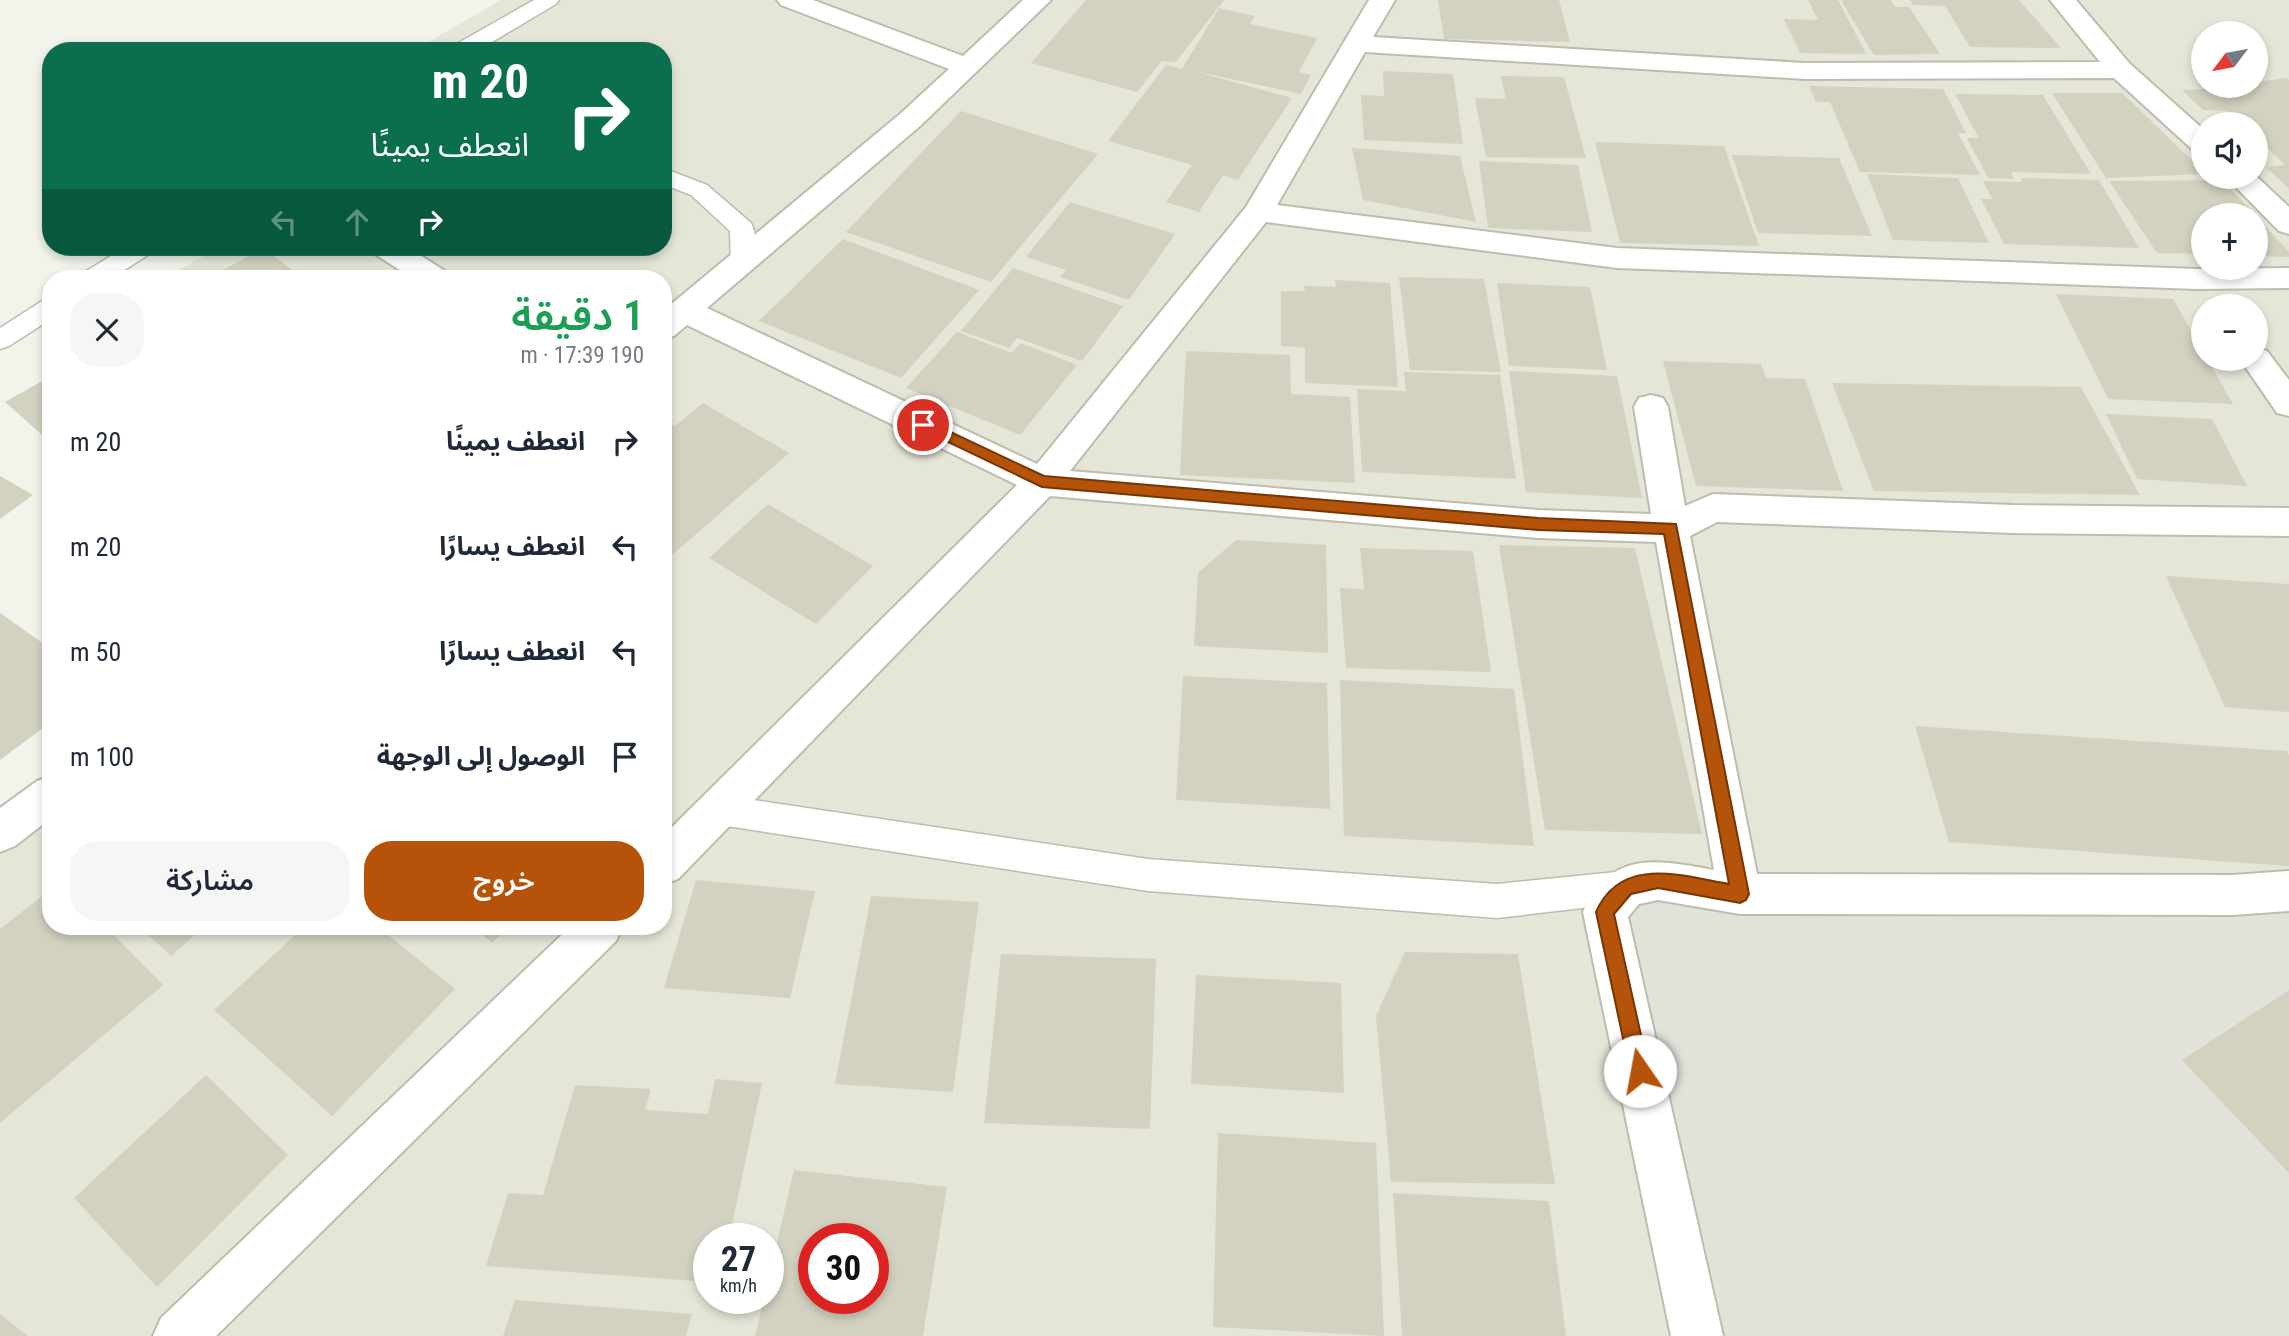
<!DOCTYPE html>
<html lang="ar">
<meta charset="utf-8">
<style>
body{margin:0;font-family:"Roboto Condensed","Noto Sans Arabic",sans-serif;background:#f6f6f7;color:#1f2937;direction:rtl;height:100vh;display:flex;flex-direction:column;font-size:26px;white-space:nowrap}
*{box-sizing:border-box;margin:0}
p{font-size:23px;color:#747a83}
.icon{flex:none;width:38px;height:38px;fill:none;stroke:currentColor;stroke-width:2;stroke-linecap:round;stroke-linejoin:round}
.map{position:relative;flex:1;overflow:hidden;direction:ltr}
.side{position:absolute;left:42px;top:270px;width:630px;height:665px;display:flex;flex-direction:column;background:#fff;border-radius:28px;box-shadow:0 4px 10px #0003;direction:rtl}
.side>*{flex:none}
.banner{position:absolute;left:42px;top:42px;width:630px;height:214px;border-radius:28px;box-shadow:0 4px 10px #0003;direction:rtl;background:#0b6e4f;color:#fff;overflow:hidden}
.needle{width:46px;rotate:238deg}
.controls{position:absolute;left:2191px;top:21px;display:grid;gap:14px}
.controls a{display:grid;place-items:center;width:77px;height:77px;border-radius:50%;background:#fff;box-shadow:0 4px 10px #0003;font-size:35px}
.speed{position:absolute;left:693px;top:1223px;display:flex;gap:14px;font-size:35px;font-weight:700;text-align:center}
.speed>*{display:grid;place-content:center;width:91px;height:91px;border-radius:50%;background:#fff;box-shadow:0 4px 10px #0003;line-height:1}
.speed small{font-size:18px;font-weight:400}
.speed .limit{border:10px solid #d22;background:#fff;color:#111}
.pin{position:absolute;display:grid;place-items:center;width:60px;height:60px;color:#fff;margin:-30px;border:4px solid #fff;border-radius:50%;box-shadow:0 2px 7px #0007}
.me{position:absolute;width:77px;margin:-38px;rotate:348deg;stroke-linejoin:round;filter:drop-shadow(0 0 5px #0008)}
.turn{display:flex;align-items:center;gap:24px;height:147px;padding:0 28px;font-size:32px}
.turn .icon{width:91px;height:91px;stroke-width:2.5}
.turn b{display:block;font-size:49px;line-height:60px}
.lanes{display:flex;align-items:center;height:66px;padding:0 28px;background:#0003;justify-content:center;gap:35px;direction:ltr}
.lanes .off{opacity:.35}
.round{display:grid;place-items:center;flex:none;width:74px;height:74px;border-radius:28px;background:#f6f6f7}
.summary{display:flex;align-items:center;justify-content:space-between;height:119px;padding:0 28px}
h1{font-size:42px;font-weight:600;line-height:52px;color:#1e9e55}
.action{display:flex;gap:14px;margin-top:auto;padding:14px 28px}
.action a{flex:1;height:80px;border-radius:28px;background:#b45309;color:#fff;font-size:28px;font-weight:600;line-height:80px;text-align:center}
.action a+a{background:#f6f6f7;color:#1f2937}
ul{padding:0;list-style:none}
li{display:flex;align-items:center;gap:21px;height:105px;padding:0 28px}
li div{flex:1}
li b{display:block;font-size:26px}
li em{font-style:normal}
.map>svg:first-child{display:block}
</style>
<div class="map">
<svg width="2289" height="1336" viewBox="0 0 2289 1336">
<rect width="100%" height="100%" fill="#f2f3ea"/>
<path fill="#e5e6d8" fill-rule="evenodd" d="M501,0H2289V1336H0V812L51,776V926H663V278H166L219,247H663V51H413ZM2203,33H2256V86H2203ZM2203,124H2256V177H2203ZM2203,215H2256V268H2203ZM2203,306H2256V359H2203ZM709,1239H768V1298H709ZM814,1239H873V1298H814Z"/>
<path fill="#e2e2db" d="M1626,887L2289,891V1336H1703L1605,912Z"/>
<g fill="#d3d2c0" fill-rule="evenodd">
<path d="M1086,0H1224L1176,62L1162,61L1137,92L1031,63Z"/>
<path d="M1438,0H1559L1570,42L1444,39Z"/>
<path d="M1808,0H1838L1866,54L1800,53L1784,19L1818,20Z"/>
<path d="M1841,0H1891L1895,7H1909L1940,54L1874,55Z"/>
<path d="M1910,0H2019L2061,48L1970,47L1945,6L1913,5Z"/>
<path d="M1219,8L1255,16L1250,24L1317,38L1299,72L1311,75L1301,94L1194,71L1292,98L1238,180L1223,175L1199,212L1166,202L1192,165L1108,141L1166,65L1182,69Z"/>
<path d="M1383,71L1453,74L1463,144L1364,140L1361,95L1384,96Z"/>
<path d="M1501,76L1564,77L1586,158L1486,157L1475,98L1506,99Z"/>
<path d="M2287,78L2289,80V189L2266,167L2285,165L2256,137V124H2243L2228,111L2203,110L2182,90L2256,86V82Z"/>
<path d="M1809,86L1943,89L1966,133H1958L1980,175L1860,172L1830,102H1816Z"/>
<path d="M2052,93H2122L2203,171V174L2106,178Z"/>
<path d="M1955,94L2043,95L2091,174L2011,172L2014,179L1988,178L1967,138H1979Z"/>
<path d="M961,111L1098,154L991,282L846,232Z"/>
<path d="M1595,142L1724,146L1759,246L1620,243Z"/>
<path d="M1352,148L1460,156L1476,222L1363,200Z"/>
<path d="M1732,155L1839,158L1872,236L1758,233Z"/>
<path d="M1479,161L1578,165L1592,232L1488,228Z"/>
<path d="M1867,174L1958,178L1989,243L1893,240Z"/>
<path d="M2020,178L2099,180L2139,248L2004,244L1981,199H1992L1983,181L2022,182Z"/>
<path d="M2223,180L2255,215H2203V254L2157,253L2109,181Z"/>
<path d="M1070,202L1175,234L1129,300L1060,277L1066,270L1026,257Z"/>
<path d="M2256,216L2289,252V257L2256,256Z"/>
<path d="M843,239L979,290L901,378L759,321Z"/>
<path d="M263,248L303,278H209Z"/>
<path d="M1013,268L1123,306L1082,361L1017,338L1009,348L961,331Z"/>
<path d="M1399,277L1484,279L1501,372L1410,370Z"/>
<path d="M1335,280L1390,283L1398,387L1305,383V348L1281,346V291H1305L1304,286L1336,287Z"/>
<path d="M1497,283L1590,287L1607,370L1509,366Z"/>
<path d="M2056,294L2173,299L2203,352V359H2207L2233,404L2108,399Z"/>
<path d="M957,332L1012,353L1021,343L1077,365L1020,435L906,388Z"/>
<path d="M1186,351L1290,355L1291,394L1350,397L1355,483L1180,475Z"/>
<path d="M1663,361L1761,364L1766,378L1805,379L1843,491L1696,486Z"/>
<path d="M1509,371L1617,376L1642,498L1526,492Z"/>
<path d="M1404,372L1500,375L1516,479L1362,472L1357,389L1406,391Z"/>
<path d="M51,376V443L5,402Z"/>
<path d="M1832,383L2081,387L2140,495L1874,491Z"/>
<path d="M703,403L789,453L663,563V418L675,426Z"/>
<path d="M2106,414L2212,419L2247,486L2137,479Z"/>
<path d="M0,476L33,495L0,519Z"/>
<path d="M768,504L873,566L816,624L709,558Z"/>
<path d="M1236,540L1326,545L1328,653L1194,646L1198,573Z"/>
<path d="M1499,545L1635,548L1702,834L1545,830Z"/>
<path d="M1360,548L1473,551L1491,672L1346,668L1340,588L1364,589Z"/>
<path d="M2166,576L2289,584V712L2225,707Z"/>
<path d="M0,613L51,649V722L0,760Z"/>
<path d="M1183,676L1327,683L1330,809L1176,800Z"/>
<path d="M1340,680L1514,689L1534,846L1344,836Z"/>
<path d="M1915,726L2287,751L2289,756V866L1949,842Z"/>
<path d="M696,880L815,891L790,998L664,988Z"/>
<path d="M51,889V926H105L163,985L0,1123V929Z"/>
<path d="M871,896L979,902L953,1092L835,1084Z"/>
<path d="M139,926H205L171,956Z"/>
<path d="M305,926H377L455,989L332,1116L214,1010Z"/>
<path d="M472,926H510L492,943Z"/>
<path d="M1405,952L1518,954L1555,1184L1391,1182L1376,1016Z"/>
<path d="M1001,954L1156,959L1150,1129L984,1123Z"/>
<path d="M1196,975L1341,983L1344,1093L1191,1084Z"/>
<path d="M2289,990V1173L2182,1060Z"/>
<path d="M206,1075L288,1155L157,1287L74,1198Z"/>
<path d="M715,1079L762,1083L729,1239H709V1282L486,1266L508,1193L543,1195L575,1085L651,1089L645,1110L708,1114Z"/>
<path d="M1218,1133L1376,1143L1384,1336L1213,1327Z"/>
<path d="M794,1170L947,1187L923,1336H755L764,1298H768V1280ZM814,1239H873V1298H814Z"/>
<path d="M1393,1193L1549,1201L1566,1336H1402Z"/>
<path d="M515,1300L692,1314L686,1336H503Z"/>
<path d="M0,1314L28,1336H0Z"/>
</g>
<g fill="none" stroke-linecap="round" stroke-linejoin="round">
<defs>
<g id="service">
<path d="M534,0H559L556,4L477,51H450L453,46Z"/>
<path d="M663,168L707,185L751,223C757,234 758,258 752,268L743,270L734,268L731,262L730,231L691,195L663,184Z"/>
<path d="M125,247H154L151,253L112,278H82L85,272Z"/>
<path d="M51,298V319L9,346L0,349V328L42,301Z"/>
<path d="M720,795L1148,859L1497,884L1626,871L1638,875L1644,887L1638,899L1626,903L1497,918L1148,891L720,825L708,821L703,810L708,799Z"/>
</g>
<g id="minor">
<path d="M777,0H813L963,56L1023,0H1051L920,126L707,308L1037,464L1246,207L1369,0H1395L1373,37L1805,63L2100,62L2050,0H2076L2130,64L2203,129V153L2193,150L2114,78L1805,79L1365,52L1277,205L1617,248L2197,269L2289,268V288L2197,289L1617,268L1266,222L1070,471L1538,510L1651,514L1634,407L1639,398L1651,395L1663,398L1668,407L1685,506L1713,494L2013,505L2289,508V536L2013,533L1717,522L1690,536L1757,874L2233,875L2289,871V911L2233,915L1740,914L1658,900L1639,904L1628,917L1723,1336H1671L1583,912C1611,849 1658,860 1714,870L1656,542L1538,538L1050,496L678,879L663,884V836L1017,485L687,325L674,336L663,339V311L900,114L949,69L781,5Z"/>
<path d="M2256,176L2289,207V234L2279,231L2226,177Z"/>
<path d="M371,247H407L445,271L449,278H412L375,254Z"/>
<path d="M2256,348L2267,351L2289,380V416L2277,413L2240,359H2256Z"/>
<path d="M51,776V818L15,846L0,852V808L37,781Z"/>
<path d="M571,926H623L616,941L216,1336H153L161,1318Z"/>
</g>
</defs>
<use href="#service" stroke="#bdbdad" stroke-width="3"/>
<use href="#minor" stroke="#bdbdad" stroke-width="4"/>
<use href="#service" fill="#fff" fill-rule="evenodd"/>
<use href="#minor" fill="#fff" fill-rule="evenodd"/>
</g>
<path fill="#b45309" stroke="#753606" stroke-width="2" d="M923,419L1044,476L1538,518L1676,524L1749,894L1746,900L1740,903L1658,888L1631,894L1614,914L1649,1071L1646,1078L1640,1080L1633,1078L1630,1071L1596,912C1621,855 1682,876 1729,884L1664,534L1538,530L1042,487L919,428V421Z"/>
</svg>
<div class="controls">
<a><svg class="needle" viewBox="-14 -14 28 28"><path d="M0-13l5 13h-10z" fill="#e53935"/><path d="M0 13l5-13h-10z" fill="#747a83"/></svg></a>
<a><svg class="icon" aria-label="sound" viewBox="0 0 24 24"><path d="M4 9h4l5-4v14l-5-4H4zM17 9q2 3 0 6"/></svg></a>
<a>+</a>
<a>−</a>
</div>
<div class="speed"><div>27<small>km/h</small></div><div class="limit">30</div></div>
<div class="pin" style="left:923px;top:425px;background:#d93025"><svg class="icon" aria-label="arrive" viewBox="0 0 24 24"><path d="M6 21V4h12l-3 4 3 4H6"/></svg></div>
<svg class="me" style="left:1640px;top:1071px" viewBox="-20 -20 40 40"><circle r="19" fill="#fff"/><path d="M0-13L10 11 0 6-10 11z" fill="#b45309"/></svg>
<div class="banner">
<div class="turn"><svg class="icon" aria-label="right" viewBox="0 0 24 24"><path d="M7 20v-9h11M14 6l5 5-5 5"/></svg><div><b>20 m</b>انعطف يمينًا</div></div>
<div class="lanes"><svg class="icon off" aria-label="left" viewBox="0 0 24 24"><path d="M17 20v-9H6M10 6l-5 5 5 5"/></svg><svg class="icon off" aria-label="ahead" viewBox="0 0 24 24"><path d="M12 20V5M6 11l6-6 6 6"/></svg><svg class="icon" aria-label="right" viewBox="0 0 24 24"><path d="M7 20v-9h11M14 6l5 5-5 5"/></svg></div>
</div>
<section class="side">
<div class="summary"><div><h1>1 دقيقة</h1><p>190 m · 17:39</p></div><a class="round"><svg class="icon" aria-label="close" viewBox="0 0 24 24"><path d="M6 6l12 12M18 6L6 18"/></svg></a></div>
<ul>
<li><svg class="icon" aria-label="right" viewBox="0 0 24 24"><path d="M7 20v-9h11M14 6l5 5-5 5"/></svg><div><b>انعطف يمينًا</b></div><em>20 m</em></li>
<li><svg class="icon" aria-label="left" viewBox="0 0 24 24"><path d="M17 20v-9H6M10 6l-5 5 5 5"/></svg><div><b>انعطف يسارًا</b></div><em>20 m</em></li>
<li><svg class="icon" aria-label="left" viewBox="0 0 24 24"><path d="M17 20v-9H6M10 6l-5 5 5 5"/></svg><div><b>انعطف يسارًا</b></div><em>50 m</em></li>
<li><svg class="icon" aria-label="arrive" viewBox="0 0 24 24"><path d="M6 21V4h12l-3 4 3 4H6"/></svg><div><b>الوصول إلى الوجهة</b></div><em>100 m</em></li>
</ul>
<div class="action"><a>خروج</a><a>مشاركة</a></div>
</section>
</div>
